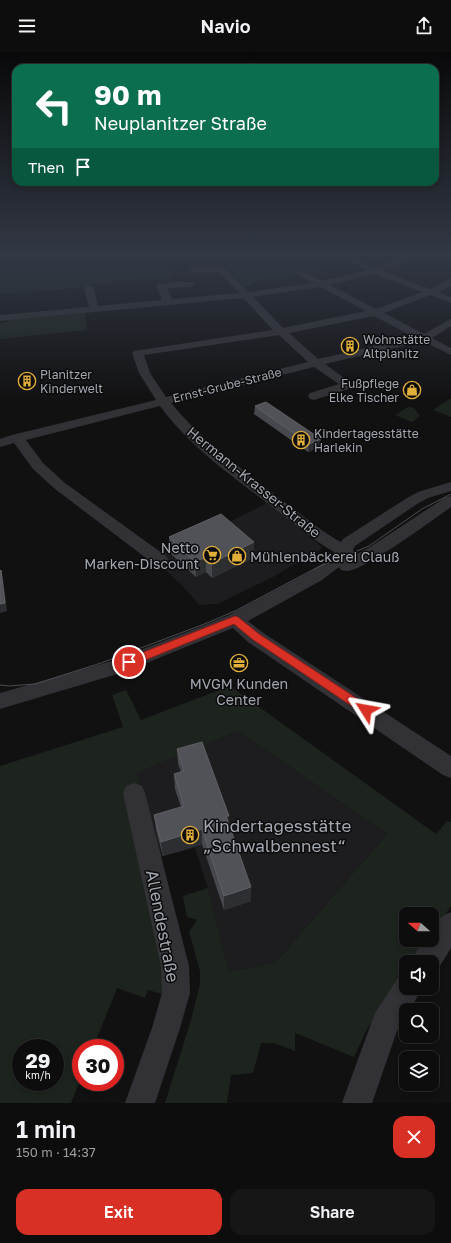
<!DOCTYPE html>
<meta charset="utf-8">
<style>
body{margin:0;font-family:"Golos Text",sans-serif;background:#161617;color:#f1f3f6;height:100vh;display:flex;flex-direction:column;font-size:15px;white-space:nowrap}
*{box-sizing:border-box;margin:0}
p{font-size:13px;color:#9a9c9e}
.icon{flex:none;width:22px;height:22px;fill:none;stroke:currentColor;stroke-width:2;stroke-linecap:round;stroke-linejoin:round}
.map{position:relative;height:1051px;overflow:hidden}
.side{display:flex;flex-direction:column;background:#0d0d0e;flex:1}
.side>*{flex:none}
.banner{position:absolute;left:12px;top:12px;width:427px;height:122px;border-radius:12px;box-shadow:0 2px 6px #0003,0 0 0 1px #2d2d2e;background:#0b6e4f;color:#fff;overflow:hidden}
.needle{width:26px;rotate:290deg}
.fabs{position:absolute;left:399px;top:855px;display:grid;gap:8px}
.fabs a{display:grid;place-items:center;width:40px;height:40px;border-radius:8px;background:#0d0d0e;box-shadow:0 2px 6px #0003,0 0 0 1px #2d2d2e;font-size:20px}
.speed{position:absolute;left:12px;top:987px;display:flex;gap:8px;font-size:20px;font-weight:700;text-align:center}
.speed>*{display:grid;place-content:center;width:52px;height:52px;border-radius:50%;background:#0d0d0e;box-shadow:0 2px 6px #0003,0 0 0 1px #2d2d2e;line-height:1}
.speed small{font-size:10px;font-weight:400}
.speed .limit{border:6px solid #d22;background:#fff;color:#111}
.pin{position:absolute;display:grid;place-items:center;width:34px;height:34px;color:#fff;margin:-17px;border:2px solid #fff;border-radius:50%;box-shadow:0 1px 4px #0007}
.me{position:absolute;width:44px;margin:-22px;rotate:304deg;stroke-linejoin:round;filter:drop-shadow(0 0 3px #0008)}
.turn{display:flex;align-items:center;gap:14px;height:84px;padding:0 16px;font-size:18px}
.turn .icon{width:52px;height:52px;stroke-width:2.5}
.turn b{display:block;font-size:28px;line-height:34px}
.then{display:flex;align-items:center;height:38px;padding:0 16px;background:#0003;gap:8px;font-size:15px}
.round{display:grid;place-items:center;flex:none;width:42px;height:42px;border-radius:12px;background:#161617}
.headline{display:flex;align-items:center;justify-content:space-between;height:68px;padding:0 16px}
h1{font-size:24px;font-weight:600;line-height:30px}
.action{display:flex;gap:8px;margin-top:auto;padding:8px 16px}
.action a{flex:1;height:46px;border-radius:12px;background:#d93025;color:#fff;font-size:16px;font-weight:600;line-height:46px;text-align:center}
.action a+a{background:#161617;color:#f1f3f6}
header{display:flex;justify-content:space-between;align-items:center;height:52px;padding:0 16px;background:#0d0d0e;font-size:18px;font-weight:600}
.map>svg:first-child{display:block}
</style>
<header><svg class="icon" aria-label="menu" viewBox="0 0 24 24"><path d="M4 6h16M4 12h16M4 18h16"/></svg>Navio<svg class="icon" aria-label="share" viewBox="0 0 24 24"><path d="M12 15V3M7 8l5-5 5 5M5 13v7h14v-7"/></svg></header>
<div class="map">
<svg width="451" height="1051" viewBox="0 0 451 1051">
<rect width="100%" height="100%" fill="#111112"/>
<g fill="#1d1d1f">
<path d="M267,451L321,494V497L273,525L217,552L199,553L182,533L153,507Z"/>
<path d="M238,679L387,782L276,910L229,920L208,836L195,796L159,805L135,721Z"/>
</g>
<g fill="#1d241e" fill-rule="evenodd">
<path d="M0,202H212L213,203L164,205L172,225L89,232V235L0,242Z"/>
<path d="M251,202H300L325,214L318,216L322,219L252,230L253,232L252,233L245,234L222,211H219L213,204Z"/>
<path d="M85,261L87,278L0,287V271L7,270L8,268Z"/>
<path d="M451,346V365L433,358Z"/>
<path d="M408,355L414,356L420,364L412,370L395,363Z"/>
<path d="M230,634L436,782L447,769L451,770V854L432,882V862H406V888H428L413,910H406V920L367,977L354,1005L295,981V999L274,991H261L253,1021L231,1023L227,1051H165L191,968L200,932V919L189,880L197,868L187,865L183,844L208,836L229,920L276,910L387,782L238,679L136,721L140,737L169,944L148,938L145,946L117,936L93,996H81V1026L71,1051H0V714L123,675L112,643L126,638L141,668ZM21,996H55V1030H21Z"/>
</g>
<g fill="none" stroke-linecap="round" stroke-linejoin="round">
<g fill="#323236" fill-rule="evenodd">
<path d="M335,202H345L375,216L411,202H422L421,204L383,219L430,237L451,227V234L438,240L451,245V251L430,243L384,261L424,282L451,267V274L432,286L451,296V303L423,289L325,312L354,333L352,336L314,348L310,347L308,344L310,341L339,332L314,315L171,351C202,389 243,418 282,448C301,462 320,479 341,490L343,487L407,446L418,440L451,430V439L428,446L417,452L355,494L353,498L357,502L370,495L446,445L451,444V455C434,467 364,519 347,519C345,519 343,518 341,518L339,515L322,528L248,569L262,580L451,704V726L443,723L248,590L233,576L124,620L0,657V641L112,609L205,573L229,563L310,520L325,510L334,500C312,487 291,470 271,454C232,424 189,394 160,354L26,388L43,411L65,431L166,504L168,508L166,512L160,513L154,512L55,437L33,417L14,391L0,395V387L12,383L156,348L139,321L132,301L134,299L273,278L243,246L0,269V263L89,255L84,236L89,233L94,236L98,254L162,248L156,234C161,230 190,228 195,232L190,235L167,236L172,247L239,241L219,220H191L190,218L191,216L194,215H224L248,240L313,231L299,223L304,220L322,229L367,218L336,204ZM374,222L422,240L376,257L330,233ZM320,235L366,259L283,276L253,245ZM374,264L414,285L318,307L289,281ZM279,283L308,310L166,345L150,321L144,303Z"/>
<path d="M134,731L142,734L145,741L189,914L190,941L180,976L155,1051H125L152,976L162,941L161,914L123,741L126,734Z"/>
<path d="M451,860V896L436,920L432,921V910H412L416,900L425,888H432C432,873 438,865 451,860Z"/>
<path d="M406,923V936H422L410,958H406V964L397,979L372,1051H342L375,961L398,926Z"/>
</g>
<path stroke="#4b4c51" stroke-width="1" d="M0,633L9,634L35,632L101,611L207,571L237,558L318,515L369,494L422,457L451,442"/>
</g>
<g fill="#47484d">
<path d="M255,354L320,395L308,400L254,362Z"/>
<path d="M169,485L254,490L253,506L212,526L206,520L196,525L170,501Z"/>
<path d="M177,697L229,771L251,849L224,858L202,792L163,804L156,778L154,763L181,755L175,737L174,722L181,720L178,712Z"/>
</g>
<g fill="#2d2e31">
<path d="M321,387L320,395L308,400L309,392Z"/>
<path d="M254,490L253,506L212,526V511Z"/>
<path d="M206,505V520L196,525L195,510Z"/>
<path d="M1,518L3,527L7,559L0,561Z"/>
<path d="M226,764H229V778Z"/>
<path d="M202,777V792L163,804L161,790Z"/>
<path d="M251,835V849L224,858V844Z"/>
</g>
<g fill="#515257" stroke="#5e6065">
<path d="M266,350L321,387L309,392L255,354Z"/>
<path d="M221,462L254,490L212,511L206,505L195,510L169,485Z"/>
<path d="M1,518L5,551L0,552V519Z"/>
<path d="M202,690L229,764H226L251,835L224,844L202,777L161,790L154,763L184,754L174,722L184,719L177,697Z"/>
</g>
<linearGradient id="sky" x2="0" y2="1"><stop stop-color="#09090a"/><stop offset="0.58" stop-color="#323844"/><stop offset="1" stop-color="#323844" stop-opacity="0"/></linearGradient>
<rect width="451" height="349" fill="url(#sky)"/>
<path fill="#d93025" stroke="#8d1f18" d="M235,564L238,565L259,582L370,655L371,658L370,661L366,663L362,661L252,587L234,572L133,613H126L124,610L126,607Z"/>
<defs>
<symbol id="building-ring" viewBox="-11 -11 22 22"><circle r="9.5" fill="#0c0c0d" stroke="#e1ae3a" stroke-width="1.5"/><path d="M-4-6H4V6H1V3H-1V6H-4ZM-2.5-4.3h1.7v1.8h-1.7ZM.8-4.3h1.7v1.8H.8ZM-2.5-1h1.7V.8h-1.7ZM.8-1h1.7V.8H.8Z" fill="#e1ae3a"/></symbol>
<symbol id="shop-ring" viewBox="-11 -11 22 22"><circle r="9.5" fill="#0c0c0d" stroke="#e1ae3a" stroke-width="1.5"/><path d="M-5-2.5h2.3a2.7 3.5 0 0 1 5.4 0H5L5.5 6h-11ZM-1.5-2.5h3a1.5 2.3 0 0 0-3 0Z" fill="#e1ae3a"/></symbol>
<symbol id="supermarket-ring" viewBox="-11 -11 22 22"><circle r="9.5" fill="#0c0c0d" stroke="#e1ae3a" stroke-width="1.5"/><path d="M-6-5.5h2.5l.6 2H6L4.5 2H-2.5L-4.4-4H-6ZM-1.5 3.2a1.3 1.3 0 1 0 .1 0ZM3 3.2a1.3 1.3 0 1 0 .1 0Z" fill="#e1ae3a"/></symbol>
<symbol id="office-ring" viewBox="-11 -11 22 22"><circle r="9.5" fill="#0c0c0d" stroke="#e1ae3a" stroke-width="1.5"/><path d="M-6-3h4V-5.5h4V-3h4V5H-6ZM-1-4.5V-3h2v-1.5ZM-6 0V1H6V0Z" fill="#e1ae3a"/></symbol>
</defs>
<g fill-rule="evenodd">
<use href="#building-ring" x="340" y="284" width="20" height="20"/>
<use href="#building-ring" x="17" y="319" width="20" height="20"/>
<use href="#shop-ring" x="402" y="328" width="20" height="20"/>
<use href="#building-ring" x="291" y="378" width="20" height="20"/>
<use href="#supermarket-ring" x="202" y="493" width="20" height="20"/>
<use href="#shop-ring" x="227" y="494" width="20" height="20"/>
<use href="#office-ring" x="229" y="601" width="20" height="20"/>
<use href="#building-ring" x="180" y="773" width="20" height="20"/>
</g>
<g text-anchor="middle" dominant-baseline="central" stroke-width="3" stroke-linejoin="round" paint-order="stroke">
<g font-size="12" fill="#a3a7b1" stroke="#0c0c0d" text-anchor="start">
<text x="363" y="287">Wohnstätte<tspan x="363" dy="14">Altplanitz</tspan></text>
<text x="40" y="322">Planitzer<tspan x="40" dy="14">Kinderwelt</tspan></text>
<text x="399" y="331" text-anchor="end">Fußpflege<tspan x="399" dy="14">Elke Tischer</tspan></text>
<text x="314" y="381">Kindertagesstätte<tspan x="314" dy="14">Harlekin</tspan></text>
</g>
<g font-size="12" fill="#a3a7b1" stroke="#0c0c0d">
<text transform="translate(227 333) rotate(-14)">Ernst-Grube-Straße</text>
</g>
<g font-size="14" fill="#a3a7b1" stroke="#0c0c0d">
<text transform="translate(254 430) rotate(39)">Hermann-Krasser-Straße</text>
</g>
<g font-size="14" fill="#a3a7b1" stroke="#0c0c0d" text-anchor="end">
<text x="199" y="495">Netto<tspan x="199" dy="16">Marken-Discount</tspan></text>
<text x="250" y="504" text-anchor="start">Mühlenbäckerei Clauß</text>
<text x="239" y="631" text-anchor="middle">MVGM Kunden<tspan x="239" dy="16">Center</tspan></text>
</g>
<g font-size="17" fill="#a3a7b1" stroke="#0c0c0d" text-anchor="start">
<text x="203" y="773">Kindertagesstätte<tspan x="203" dy="20">„Schwalbennest“</tspan></text>
</g>
<g font-size="17" fill="#a3a7b1" stroke="#0c0c0d">
<text transform="translate(163 874) rotate(79)">Allendestraße</text>
</g>
</g>
</svg>
<div class="fabs">
<a><svg class="needle" viewBox="-14 -14 28 28"><path d="M0-13l5 13h-10z" fill="#e53935"/><path d="M0 13l5-13h-10z" fill="#9a9c9e"/></svg></a>
<a><svg class="icon" aria-label="sound" viewBox="0 0 24 24"><path d="M4 9h4l5-4v14l-5-4H4zM17 9q2 3 0 6"/></svg></a>
<a><svg class="icon" aria-label="search" viewBox="0 0 24 24"><circle cx="10" cy="10" r="6"/><path d="M15 15l6 6"/></svg></a>
<a><svg class="icon" aria-label="layers" viewBox="0 0 24 24"><path d="M12 4l9 5-9 5-9-5zM3 14l9 5 9-5"/></svg></a>
</div>
<div class="speed"><div>29<small>km/h</small></div><div class="limit">30</div></div>
<div class="pin" style="left:129px;top:610px;background:#d93025"><svg class="icon" aria-label="arrive" viewBox="0 0 24 24"><path d="M6 21V4h12l-3 4 3 4H6"/></svg></div>
<svg class="me" style="left:366px;top:658px" viewBox="-20 -20 40 40"><path d="M0-17L14 15 0 8-14 15z" fill="#d93025" stroke="#fff" stroke-width="4"/></svg>
<div class="banner">
<div class="turn"><svg class="icon" aria-label="left" viewBox="0 0 24 24"><path d="M17 20v-9H6M10 6l-5 5 5 5"/></svg><div><b>90 m</b>Neuplanitzer Straße</div></div>
<div class="then">Then<svg class="icon" aria-label="arrive" viewBox="0 0 24 24"><path d="M6 21V4h12l-3 4 3 4H6"/></svg></div>
</div>
</div>
<section class="side">
<div class="headline"><div><h1>1 min</h1><p>150 m · 14:37</p></div><a class="round" style="background:#d93025;color:#fff"><svg class="icon" aria-label="close" viewBox="0 0 24 24"><path d="M6 6l12 12M18 6L6 18"/></svg></a></div>
<div class="action"><a>Exit</a><a>Share</a></div>
</section>
